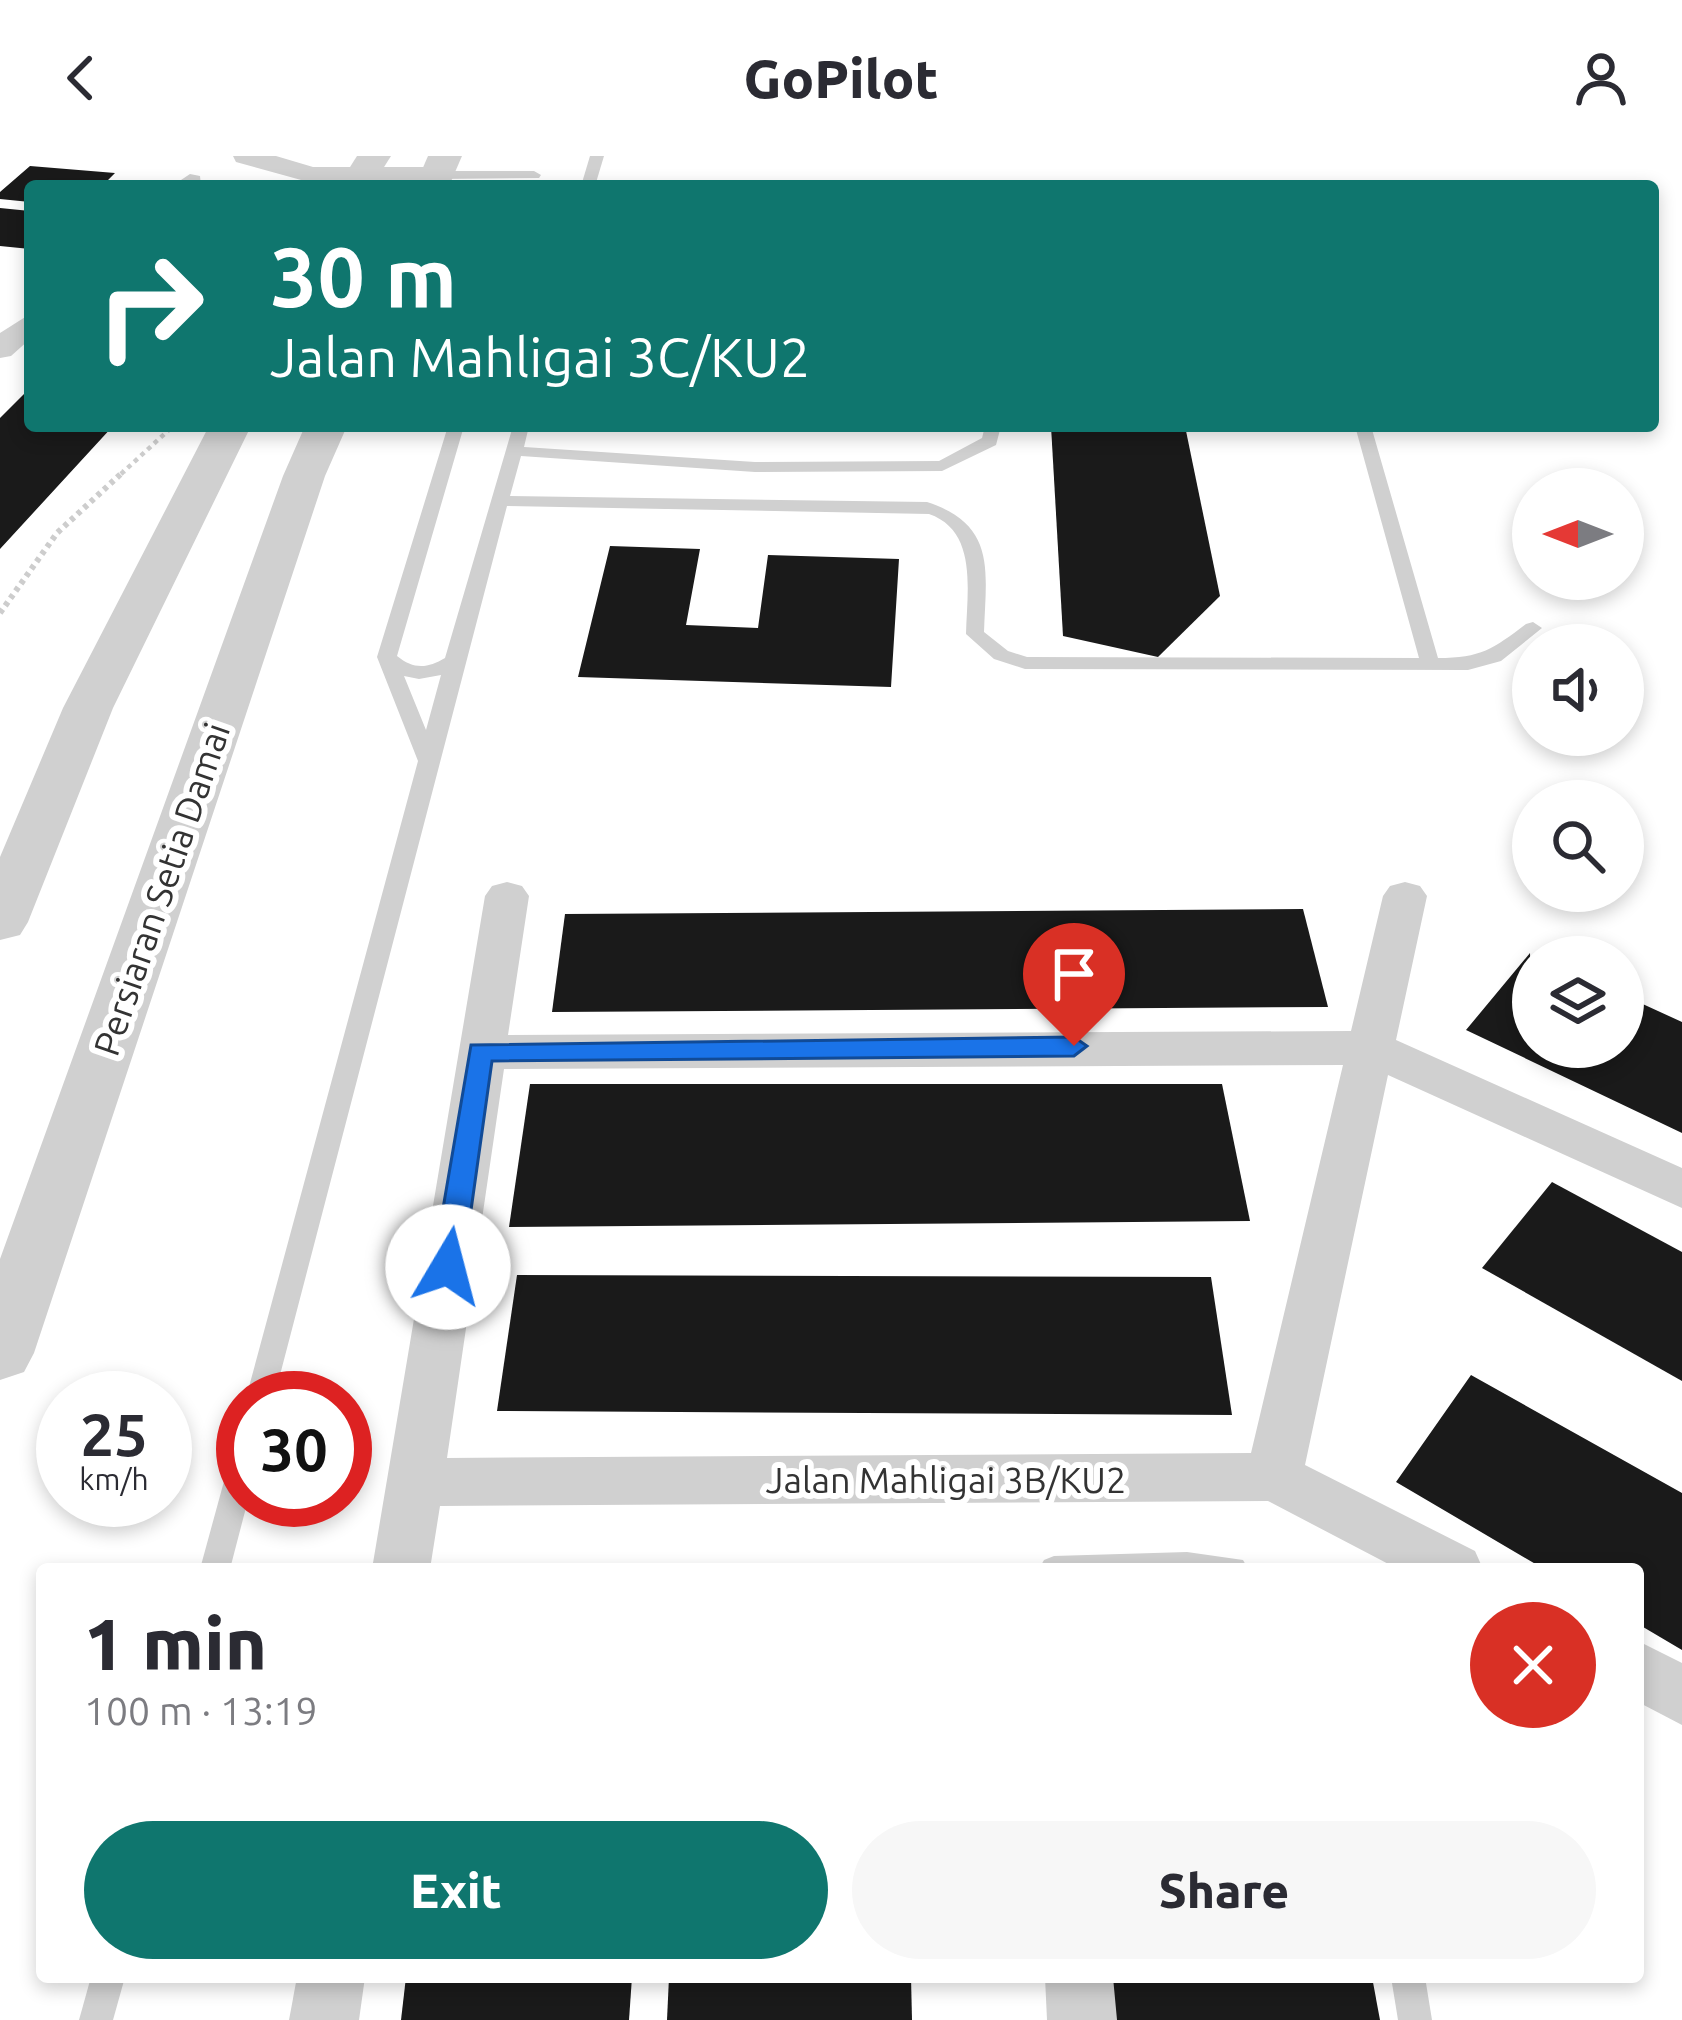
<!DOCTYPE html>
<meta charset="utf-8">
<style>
body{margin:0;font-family:Ubuntu,sans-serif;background:#f7f7f7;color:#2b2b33;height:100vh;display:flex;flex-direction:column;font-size:45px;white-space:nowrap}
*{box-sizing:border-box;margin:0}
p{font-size:39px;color:#7c7c81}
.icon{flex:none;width:66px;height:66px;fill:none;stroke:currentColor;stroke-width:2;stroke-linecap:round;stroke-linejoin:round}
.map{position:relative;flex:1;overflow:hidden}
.drawer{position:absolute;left:36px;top:1407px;width:1608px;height:420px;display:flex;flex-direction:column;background:#fff;border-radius:12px;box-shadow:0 6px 18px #0003}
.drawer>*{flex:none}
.top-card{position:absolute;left:24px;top:24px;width:1635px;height:252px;border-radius:12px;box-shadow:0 6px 18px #0003;background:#0f766e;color:#fff;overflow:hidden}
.needle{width:78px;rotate:270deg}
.tools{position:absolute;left:1512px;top:312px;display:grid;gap:24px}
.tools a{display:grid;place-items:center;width:132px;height:132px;border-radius:50%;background:#fff;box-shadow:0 6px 18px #0003;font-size:60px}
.speed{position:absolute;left:36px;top:1215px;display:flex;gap:24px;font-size:60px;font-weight:700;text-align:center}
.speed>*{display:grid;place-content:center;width:156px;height:156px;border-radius:50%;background:#fff;box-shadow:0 6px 18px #0003;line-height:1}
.speed small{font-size:30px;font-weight:400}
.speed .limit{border:18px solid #d22;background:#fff;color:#111}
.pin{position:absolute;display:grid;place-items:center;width:102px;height:102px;color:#fff;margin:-123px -51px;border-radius:50% 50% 50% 0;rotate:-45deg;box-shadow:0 0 12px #0007}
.pin .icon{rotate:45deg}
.me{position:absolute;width:132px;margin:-66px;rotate:8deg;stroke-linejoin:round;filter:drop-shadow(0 0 9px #0008)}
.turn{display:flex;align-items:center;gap:42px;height:252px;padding:0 48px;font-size:54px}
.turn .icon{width:156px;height:156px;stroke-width:2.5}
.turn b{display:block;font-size:84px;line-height:102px}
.round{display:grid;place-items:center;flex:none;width:126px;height:126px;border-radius:63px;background:#f7f7f7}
.overview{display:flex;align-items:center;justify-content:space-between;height:204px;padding:0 48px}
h1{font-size:72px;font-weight:800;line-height:90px}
.button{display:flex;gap:24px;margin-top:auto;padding:24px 48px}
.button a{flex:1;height:138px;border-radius:72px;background:#0f766e;color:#fff;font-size:48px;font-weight:800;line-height:138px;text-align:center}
.button a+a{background:#f7f7f7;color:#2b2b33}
header{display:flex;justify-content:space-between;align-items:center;height:156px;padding:0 48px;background:#fff;font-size:54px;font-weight:800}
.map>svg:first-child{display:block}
</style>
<header><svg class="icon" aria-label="back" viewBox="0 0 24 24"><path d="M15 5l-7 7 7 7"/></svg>GoPilot<svg class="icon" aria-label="person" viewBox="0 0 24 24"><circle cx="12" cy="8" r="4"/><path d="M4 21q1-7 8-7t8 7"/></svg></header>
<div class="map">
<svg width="1682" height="1864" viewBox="0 0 1682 1864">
<rect width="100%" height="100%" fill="#fff"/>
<g fill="#1a1a1a">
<path d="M30,10L115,17L102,30H30V46L0,43V36Z"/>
<path d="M0,52L30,55V93L0,90Z"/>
<path d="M30,232V270H113L0,393V262Z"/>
<path d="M1051,270H1185L1220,440L1158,501L1063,480Z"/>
<path d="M610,390L700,393L686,469L758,472L768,399L899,403L891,531L578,521Z"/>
<path d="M1303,753L1328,851L552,856L565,758Z"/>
<path d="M1530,797L1533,891H1623V839L1682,866V977L1466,874Z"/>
<path d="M530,928H1222L1250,1065L509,1071Z"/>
<path d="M1552,1026L1682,1096V1225L1482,1112Z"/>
<path d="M517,1119L1211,1121L1232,1259L497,1255Z"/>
<path d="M1471,1219L1682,1337V1494L1638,1468V1413H1544L1396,1326Z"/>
<path d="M406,1821H632L629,1864H401Z"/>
<path d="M669,1821H911L912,1864H667Z"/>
<path d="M1104,1821H1372L1380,1864H1109Z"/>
</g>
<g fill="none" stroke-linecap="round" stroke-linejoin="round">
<path stroke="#cdcdcd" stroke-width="4.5" stroke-dasharray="4.5 4.5" stroke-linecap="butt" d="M121,318L172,271"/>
<path stroke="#cdcdcd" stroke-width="6" stroke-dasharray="4.5 4.5" stroke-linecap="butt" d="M0,457L57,377L124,315"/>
<g fill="#d0d0d0" fill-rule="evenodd">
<path d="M590,0H604L595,30H581Z"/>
<path d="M534,15L541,19L539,22L437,23L430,19L437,15Z"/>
<path d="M448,270H464L397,500C413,513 427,513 445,502L513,270H529L524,291L755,306L939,305L982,282L985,270H1001L996,289L942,315L755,316L521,300L510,340L927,346C997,369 986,415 984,476L1008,495L1027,501L1419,502L1355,270H1371L1438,502C1481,502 1493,493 1526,468L1533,466L1542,472L1501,505L1468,514L1025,513L994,503L966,478C967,435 978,375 929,358L507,350L274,1242H246L418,605L377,501ZM441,519L426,574L404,520L419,523Z"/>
<path d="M243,1295V1344H248L230,1413H200L229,1307L233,1299Z"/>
<path d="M1187,1396L1243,1404L1248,1413H1039L1044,1404L1054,1400Z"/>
<path d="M91,1821H125L113,1864H79Z"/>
<path d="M1391,1821H1425L1432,1864H1398Z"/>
</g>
<g fill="#d0d0d0" fill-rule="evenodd">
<path d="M233,0H276L313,11H437L451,19L437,27H312L236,6Z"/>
<path d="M190,18L200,20L201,30H172Z"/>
<path d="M30,158V183L11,200L0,202V177Z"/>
<path d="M507,726L522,730L529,740L508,879L1351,875L1383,740L1390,730L1405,726L1420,730L1427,740L1396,884L1682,1012V1052L1388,919L1305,1309L1475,1395L1483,1413H1398L1268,1345L440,1350L430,1413H372L485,740L492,730ZM1343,909L1251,1297L447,1302L504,913Z"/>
<path d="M1638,1485L1682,1507V1569L1638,1546Z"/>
<path d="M297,1821H365L359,1864H289Z"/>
<path d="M1045,1821H1113L1117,1864H1047Z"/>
</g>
<g fill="#d0d0d0" fill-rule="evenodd">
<path d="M357,0H391L372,30H338Z"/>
<path d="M428,0H462L449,30H415Z"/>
<path d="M209,270H251L113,552L28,766L20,779L0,784V701L63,552Z"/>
<path d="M305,270H347L325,320L34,1197L24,1216L0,1224V1103L283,320Z"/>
</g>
</g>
<path fill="#1a73e8" stroke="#114b97" stroke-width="3" d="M1074,881L1087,890L1074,900L492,905L463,1111L459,1119H438L433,1111L471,889Z"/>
<g text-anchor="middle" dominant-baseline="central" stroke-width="12" stroke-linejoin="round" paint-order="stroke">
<g font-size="36" fill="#333" stroke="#fff">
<text transform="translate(161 733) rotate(-71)">Persiaran Setia Damai</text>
<text x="946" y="1323">Jalan Mahligai 3B/KU2</text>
</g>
</g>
</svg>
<div class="tools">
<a><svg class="needle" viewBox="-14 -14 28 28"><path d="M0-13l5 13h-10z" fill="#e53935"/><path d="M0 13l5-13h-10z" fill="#7c7c81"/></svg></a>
<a><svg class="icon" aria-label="sound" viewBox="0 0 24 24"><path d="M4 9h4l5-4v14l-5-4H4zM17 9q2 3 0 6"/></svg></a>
<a><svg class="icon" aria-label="search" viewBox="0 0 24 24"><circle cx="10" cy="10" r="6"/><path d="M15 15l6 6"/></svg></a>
<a><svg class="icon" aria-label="layers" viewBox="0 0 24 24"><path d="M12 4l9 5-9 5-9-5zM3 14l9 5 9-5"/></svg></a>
</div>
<div class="speed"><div>25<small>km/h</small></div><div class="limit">30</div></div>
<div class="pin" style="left:1074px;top:890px;background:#d93025"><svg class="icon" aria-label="arrive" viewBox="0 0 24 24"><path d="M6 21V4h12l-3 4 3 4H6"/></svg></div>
<svg class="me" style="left:448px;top:1111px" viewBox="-20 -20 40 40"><circle r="19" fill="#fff"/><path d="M0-13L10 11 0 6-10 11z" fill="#1a73e8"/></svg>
<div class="top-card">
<div class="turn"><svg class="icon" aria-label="right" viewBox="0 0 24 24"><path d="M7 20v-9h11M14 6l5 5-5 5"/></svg><div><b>30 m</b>Jalan Mahligai 3C/KU2</div></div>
</div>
<section class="drawer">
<div class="overview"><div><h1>1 min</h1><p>100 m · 13:19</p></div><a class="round" style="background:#d93025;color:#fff"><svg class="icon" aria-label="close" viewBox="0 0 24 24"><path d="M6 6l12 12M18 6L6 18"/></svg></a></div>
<div class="button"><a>Exit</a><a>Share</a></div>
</section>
</div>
